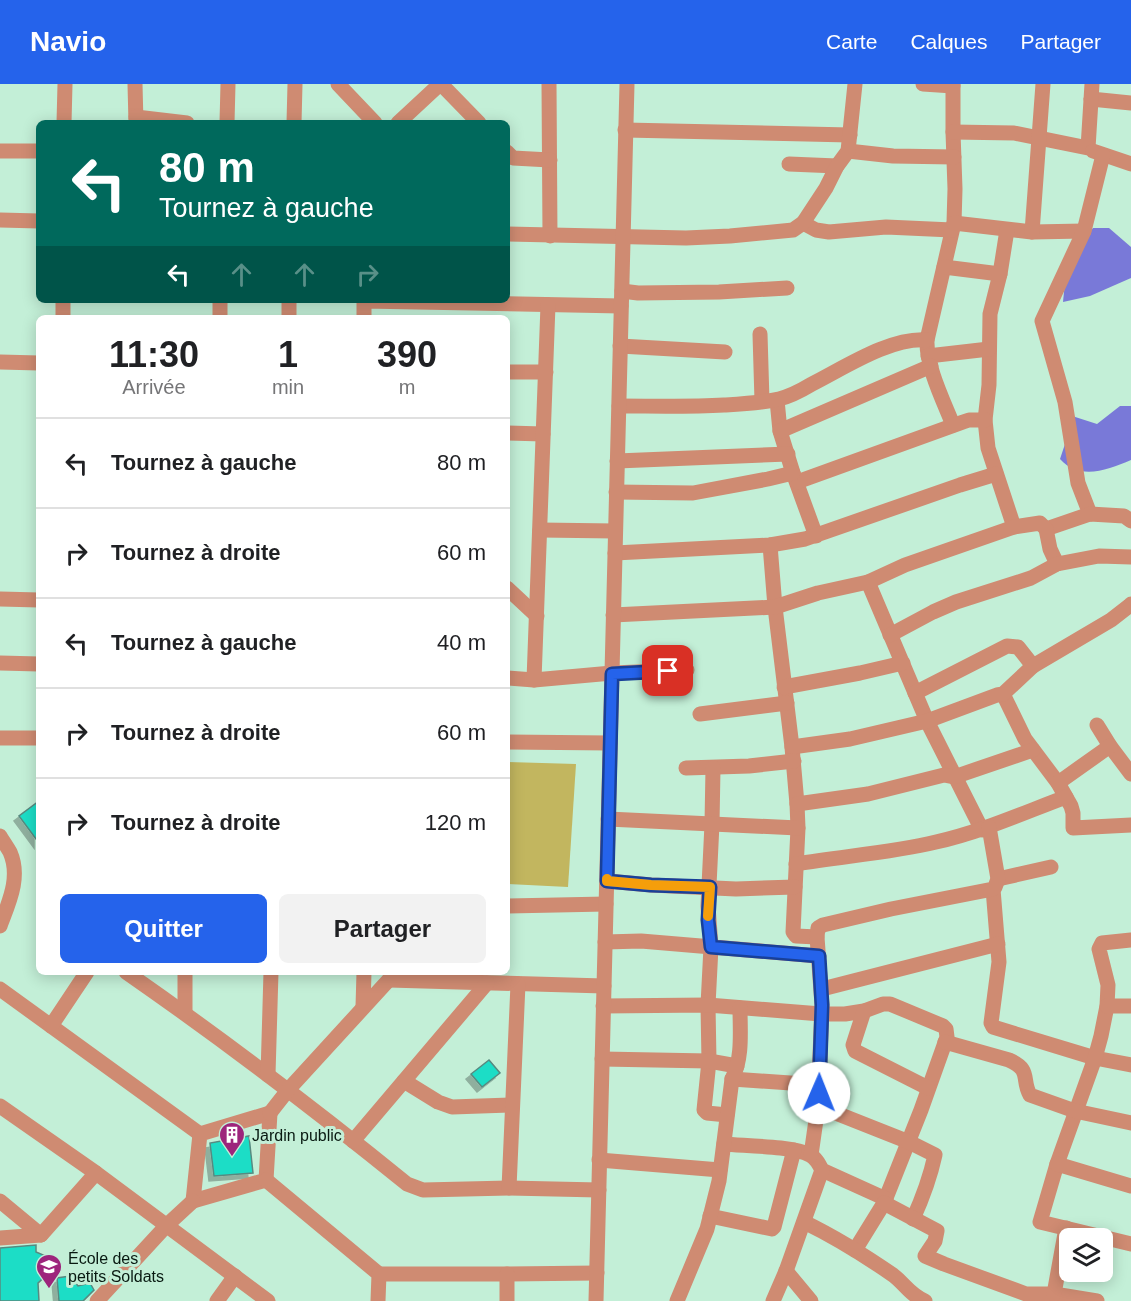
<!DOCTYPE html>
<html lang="fr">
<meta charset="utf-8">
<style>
body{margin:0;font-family:Helvetica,sans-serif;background:#f2f2f2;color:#202124;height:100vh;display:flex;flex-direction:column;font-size:22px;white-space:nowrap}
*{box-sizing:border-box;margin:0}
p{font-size:20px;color:#757577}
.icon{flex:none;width:33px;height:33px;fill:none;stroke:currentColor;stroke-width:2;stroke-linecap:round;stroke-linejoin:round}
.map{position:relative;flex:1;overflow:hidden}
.sheet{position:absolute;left:36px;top:231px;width:474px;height:660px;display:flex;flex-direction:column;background:#fff;border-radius:9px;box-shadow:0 3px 15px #0003}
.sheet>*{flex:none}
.hud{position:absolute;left:36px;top:36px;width:474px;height:183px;border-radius:9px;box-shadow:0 3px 15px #0003;background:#00695c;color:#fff;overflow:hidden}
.tools{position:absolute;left:1059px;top:1144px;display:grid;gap:12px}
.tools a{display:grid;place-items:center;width:54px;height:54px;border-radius:9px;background:#fff;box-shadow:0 3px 15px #0003;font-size:30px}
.pin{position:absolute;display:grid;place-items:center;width:51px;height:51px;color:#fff;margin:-26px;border-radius:12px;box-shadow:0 3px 9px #0006}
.me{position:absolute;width:66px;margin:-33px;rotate:1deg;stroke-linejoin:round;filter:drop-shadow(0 0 4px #0008)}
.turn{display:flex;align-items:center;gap:21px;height:126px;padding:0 24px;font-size:27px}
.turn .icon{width:78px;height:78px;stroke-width:2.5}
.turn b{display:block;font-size:42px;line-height:51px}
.lanes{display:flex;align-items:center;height:57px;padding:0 24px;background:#0003;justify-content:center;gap:30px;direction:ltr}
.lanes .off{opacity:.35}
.eta{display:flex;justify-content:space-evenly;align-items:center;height:102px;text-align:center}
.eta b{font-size:36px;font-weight:600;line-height:42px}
.button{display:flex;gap:12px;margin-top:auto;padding:12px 24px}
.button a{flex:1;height:69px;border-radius:9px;background:#2563eb;color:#fff;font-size:24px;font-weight:600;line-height:69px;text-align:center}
.button a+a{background:#f2f2f2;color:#202124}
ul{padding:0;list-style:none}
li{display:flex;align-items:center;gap:18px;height:90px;padding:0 24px;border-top:2px solid #e0e0e0}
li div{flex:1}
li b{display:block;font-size:22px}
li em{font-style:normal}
header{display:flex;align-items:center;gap:36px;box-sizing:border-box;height:84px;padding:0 30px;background:#2563eb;color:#fff}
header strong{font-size:28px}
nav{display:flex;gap:33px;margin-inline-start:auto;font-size:21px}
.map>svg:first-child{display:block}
</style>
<header>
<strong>Navio</strong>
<nav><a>Carte</a><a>Calques</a><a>Partager</a></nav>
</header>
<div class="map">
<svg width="1131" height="1217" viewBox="0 0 1131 1217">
<defs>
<filter id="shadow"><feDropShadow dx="-5" dy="5" stdDeviation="0" flood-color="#0004"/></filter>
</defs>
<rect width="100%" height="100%" fill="#c3efd7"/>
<path fill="#c2b65f" d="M507,678L576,680L568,803L507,800Z"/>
<g fill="#7979d8">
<path d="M1093,144H1109L1131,163V194L1090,212L1063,218L1065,198L1077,167Z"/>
<path d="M1120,322H1131V376C1107,386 1080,397 1060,375L1067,354L1069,331L1097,340Z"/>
</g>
<g fill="#1cddc6" stroke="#578a80" stroke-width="1.5" filter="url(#shadow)">
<path d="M39,717V759L19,732Z"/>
<path d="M489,976L500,989L482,1003L471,990Z"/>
<path d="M249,1052L253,1089L214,1092L210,1059Z"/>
<path d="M36,1161V1168L55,1176L56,1182L38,1199L39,1217H0V1164Z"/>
<path d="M70,1192L78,1202L90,1199L94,1206L83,1217H59L57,1194Z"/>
</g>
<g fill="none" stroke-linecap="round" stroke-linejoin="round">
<g stroke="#cf8b72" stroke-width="15">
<path d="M135,0L136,39"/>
<path d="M338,0L375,39"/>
<path d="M441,0L479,39"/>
<path d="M549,0L550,152"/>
<path d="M923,0L953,2"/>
<path d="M953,0V48L955,105L954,139L927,256C926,282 943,316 953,341"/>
<path d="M1091,15L1131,19"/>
<path d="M136,33L187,39"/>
<path d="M64,39L65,0"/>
<path d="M227,39L228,0"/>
<path d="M294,39L295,0"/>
<path d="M398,39L440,0"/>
<path d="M625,46L850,51"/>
<path d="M953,48L1014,49L1088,64L1092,0"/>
<path d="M0,67H39"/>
<path d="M848,67L893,72L954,73"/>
<path d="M1093,67L1131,80"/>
<path d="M507,68L513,74L550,76"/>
<path d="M789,80L837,82"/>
<path d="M0,136L39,137"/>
<path d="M803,139L816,146L829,148L886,143L952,146"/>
<path d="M954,139L1032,148L1084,147"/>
<path d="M1007,146L1000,190L990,230L989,301L985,336L988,364L1014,443"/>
<path d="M1032,148L1043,0"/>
<path d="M507,150L686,154L730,152L793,146L803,139L826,104L837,82L848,67L855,0"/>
<path d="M944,183L1000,190"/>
<path d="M622,207L638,209L719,208L787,204"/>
<path d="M63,234V216"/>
<path d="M220,234V216"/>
<path d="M289,234V216"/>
<path d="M364,234V217L621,222"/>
<path d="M760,250L762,317"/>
<path d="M620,262L725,268"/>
<path d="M928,272L989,265"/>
<path d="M0,278L39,279"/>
<path d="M507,288H546"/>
<path d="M777,316L780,347L793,389L816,452"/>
<path d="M619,322C654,322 689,323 724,321C742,320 762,319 779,315C791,312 802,306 812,300C844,284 890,253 927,256"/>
<path d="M780,347L931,282"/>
<path d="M507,349L543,350"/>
<path d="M617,377L788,370"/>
<path d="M797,398L963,338L969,336H985"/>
<path d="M616,408L693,409L768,395L793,389"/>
<path d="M1090,430L1078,399L1065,318L1042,237L1084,147L1103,71"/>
<path d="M1046,445L1090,430L1124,432L1131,437"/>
<path d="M540,446L615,447"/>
<path d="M770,461L775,523L792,663L797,720L798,744L793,848L796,852L817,853"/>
<path d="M615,469L770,461L805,455L960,401L996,390"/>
<path d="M868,498L927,637L982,746"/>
<path d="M507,504L537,532"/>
<path d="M0,515L39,516"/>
<path d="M613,531L775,523L818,509L868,498L905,481L1014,443L1040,439L1046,445L1050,465L1057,480"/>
<path d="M890,551L933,528L956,518L1031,494L1057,480L1099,472L1131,473"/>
<path d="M0,579L39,580"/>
<path d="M507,594L534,596L612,589L687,586"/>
<path d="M534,596L548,221"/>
<path d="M784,603L860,589L903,579"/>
<path d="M915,609L1007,562L1018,563L1033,582"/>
<path d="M1003,610L1025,655L1058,699L1071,722L1073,729V744L1131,741"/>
<path d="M700,630L787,619"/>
<path d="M1097,641L1110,662L1131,690"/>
<path d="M0,654H39"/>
<path d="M507,658L610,659"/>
<path d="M792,663L850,655L927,637L997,611L1003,610L1033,582L1111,536L1129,522L1131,520"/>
<path d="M686,684L749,682L794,677"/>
<path d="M713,684L712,740L708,822L711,863L708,921L709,977L704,1026L707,1029L727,1031"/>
<path d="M1058,699L1110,662"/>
<path d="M797,720L868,710L944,691L954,693L1033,666"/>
<path d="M608,735L798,744"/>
<path d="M0,752C3,757 7,763 10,768C21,793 9,818 0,842"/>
<path d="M796,780C843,772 890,769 936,758C981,748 1023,729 1066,713"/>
<path d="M998,795L1051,783"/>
<path d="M607,797L651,801L736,805L795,803"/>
<path d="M993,805L999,878L991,939L993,943L1095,974L1131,981"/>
<path d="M507,822L606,820"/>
<path d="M1131,856L1102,859L1099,865L1108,901L1107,922L1101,952L1095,974L1057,1080L1040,1138L1131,1160"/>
<path d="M605,858L641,857L819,872"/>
<path d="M126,888C222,955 316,1026 407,1100L423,1106L509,1104L599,1106"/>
<path d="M389,896L604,902"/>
<path d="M0,905L200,1050"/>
<path d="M822,905L998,860"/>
<path d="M603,922L708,921L821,930H845L864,927L883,920H890L943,942L946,945L947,953L921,1026L884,1119L855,1166"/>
<path d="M1107,922H1131"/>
<path d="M363,923L364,888"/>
<path d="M864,927L853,961L855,967L928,1004"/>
<path d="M185,929V888"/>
<path d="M51,942L87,888"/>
<path d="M945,958L1009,976C1032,986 1021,995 1030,1011L1075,1027L1131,1039"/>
<path d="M602,975L709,977L737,982"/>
<path d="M268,991L271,888"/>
<path d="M732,995L819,1001"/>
<path d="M404,997L438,1018L452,1023L512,1021"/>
<path d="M0,1022L96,1089L268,1217"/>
<path d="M818,1022L909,1058L935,1071C930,1094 923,1113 913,1135"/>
<path d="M270,1029L266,1096L193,1117L200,1050Z"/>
<path d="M270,1029L288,1006L396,888"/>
<path d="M353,1057L487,899"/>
<path d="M724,1060C745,1062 793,1062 810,1071C816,1074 819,1080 822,1086L886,1115"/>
<path d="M811,1071L818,1022L822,921L817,853L818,844L823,841L891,825L993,805L995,803L998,795L989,743"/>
<path d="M599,1076L720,1086"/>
<path d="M1057,1080L1131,1102"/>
<path d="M266,1096L379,1190L378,1217"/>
<path d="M509,1104L518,900"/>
<path d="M0,1117L41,1151"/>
<path d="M884,1119L937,1147L935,1157L925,1172L944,1180L1026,1210H1054L1097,1217"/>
<path d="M710,1132L772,1145L774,1143L794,1066"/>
<path d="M804,1138C835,1153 864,1171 893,1191C905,1200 909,1210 925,1217"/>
<path d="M0,1154L41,1151L96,1089"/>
<path d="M786,1187L811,1217"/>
<path d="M379,1190H507L597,1189"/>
<path d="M1054,1210L1066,1144"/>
<path d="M97,1217L167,1141L193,1117"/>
<path d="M217,1217L235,1192"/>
<path d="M507,1217V1190"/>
<path d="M596,1217L627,0"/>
<path d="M677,1217L707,1145L719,1097L732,995C743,974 740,947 740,924"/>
<path d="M773,1217L786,1187L822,1086"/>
</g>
</g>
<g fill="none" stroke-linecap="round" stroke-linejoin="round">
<defs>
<path id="route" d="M668,587L612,590L607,797L651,801L710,803L708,836L711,863L819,872L822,921L819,1009"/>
</defs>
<use href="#route" stroke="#184099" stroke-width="15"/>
<use href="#route" stroke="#2563eb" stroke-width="10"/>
<path stroke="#f59e0b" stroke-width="10" d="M607,795V797L651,801L710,803L708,832"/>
</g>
<defs>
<symbol id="building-pin" viewBox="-11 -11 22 30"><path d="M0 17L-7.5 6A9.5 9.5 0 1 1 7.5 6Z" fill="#9d247c" stroke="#c3efd7"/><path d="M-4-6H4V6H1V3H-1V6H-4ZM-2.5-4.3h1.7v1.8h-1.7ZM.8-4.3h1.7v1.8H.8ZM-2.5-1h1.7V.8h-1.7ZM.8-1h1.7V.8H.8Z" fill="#fff"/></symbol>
<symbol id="school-pin" viewBox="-11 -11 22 30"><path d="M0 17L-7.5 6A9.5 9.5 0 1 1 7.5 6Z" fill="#9d247c" stroke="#c3efd7"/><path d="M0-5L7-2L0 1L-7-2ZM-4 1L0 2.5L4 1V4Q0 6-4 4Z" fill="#fff"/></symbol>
</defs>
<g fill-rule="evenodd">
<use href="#building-pin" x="217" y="1036" width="30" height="40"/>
<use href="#school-pin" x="34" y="1168" width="30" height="40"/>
</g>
<g text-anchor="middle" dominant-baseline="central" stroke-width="6" stroke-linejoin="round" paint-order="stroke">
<g font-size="16" fill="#081911" stroke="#c3efd7" text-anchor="start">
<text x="252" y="1051">Jardin public</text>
<text x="68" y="1174">École des<tspan x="68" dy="18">petits Soldats</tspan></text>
</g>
</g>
</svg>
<div class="tools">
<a><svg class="icon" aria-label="layers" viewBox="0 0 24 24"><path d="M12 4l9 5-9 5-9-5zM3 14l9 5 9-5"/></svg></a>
</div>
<div class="pin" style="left:668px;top:587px;background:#d93025"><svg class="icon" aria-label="arrive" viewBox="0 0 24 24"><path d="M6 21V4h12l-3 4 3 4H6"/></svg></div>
<svg class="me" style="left:819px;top:1009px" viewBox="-20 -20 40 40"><circle r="19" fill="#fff"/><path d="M0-13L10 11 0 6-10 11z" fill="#2563eb"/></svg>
<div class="hud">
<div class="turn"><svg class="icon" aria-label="left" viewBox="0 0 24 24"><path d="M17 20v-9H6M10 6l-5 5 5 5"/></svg><div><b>80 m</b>Tournez à gauche</div></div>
<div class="lanes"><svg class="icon" aria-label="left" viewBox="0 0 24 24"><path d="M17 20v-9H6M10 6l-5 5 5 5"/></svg><svg class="icon off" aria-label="ahead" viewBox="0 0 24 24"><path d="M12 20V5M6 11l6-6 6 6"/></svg><svg class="icon off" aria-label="ahead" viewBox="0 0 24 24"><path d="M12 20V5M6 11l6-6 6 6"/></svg><svg class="icon off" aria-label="right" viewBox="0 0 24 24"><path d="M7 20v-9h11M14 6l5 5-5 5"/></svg></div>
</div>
<section class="sheet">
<div class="eta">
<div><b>11:30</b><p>Arrivée</p></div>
<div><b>1</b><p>min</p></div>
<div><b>390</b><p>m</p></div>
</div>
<ul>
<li><svg class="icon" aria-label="left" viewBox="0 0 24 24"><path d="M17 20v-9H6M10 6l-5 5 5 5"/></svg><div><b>Tournez à gauche</b></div><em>80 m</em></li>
<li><svg class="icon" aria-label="right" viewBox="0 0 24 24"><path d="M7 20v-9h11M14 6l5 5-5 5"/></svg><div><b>Tournez à droite</b></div><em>60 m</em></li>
<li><svg class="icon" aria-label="left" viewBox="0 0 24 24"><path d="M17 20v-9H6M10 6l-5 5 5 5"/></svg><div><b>Tournez à gauche</b></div><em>40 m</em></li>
<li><svg class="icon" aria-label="right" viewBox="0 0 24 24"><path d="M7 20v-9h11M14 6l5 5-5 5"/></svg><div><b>Tournez à droite</b></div><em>60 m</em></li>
<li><svg class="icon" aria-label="right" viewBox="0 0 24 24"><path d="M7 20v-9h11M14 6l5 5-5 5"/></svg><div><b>Tournez à droite</b></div><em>120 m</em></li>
</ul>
<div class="button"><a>Quitter</a><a>Partager</a></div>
</section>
</div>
